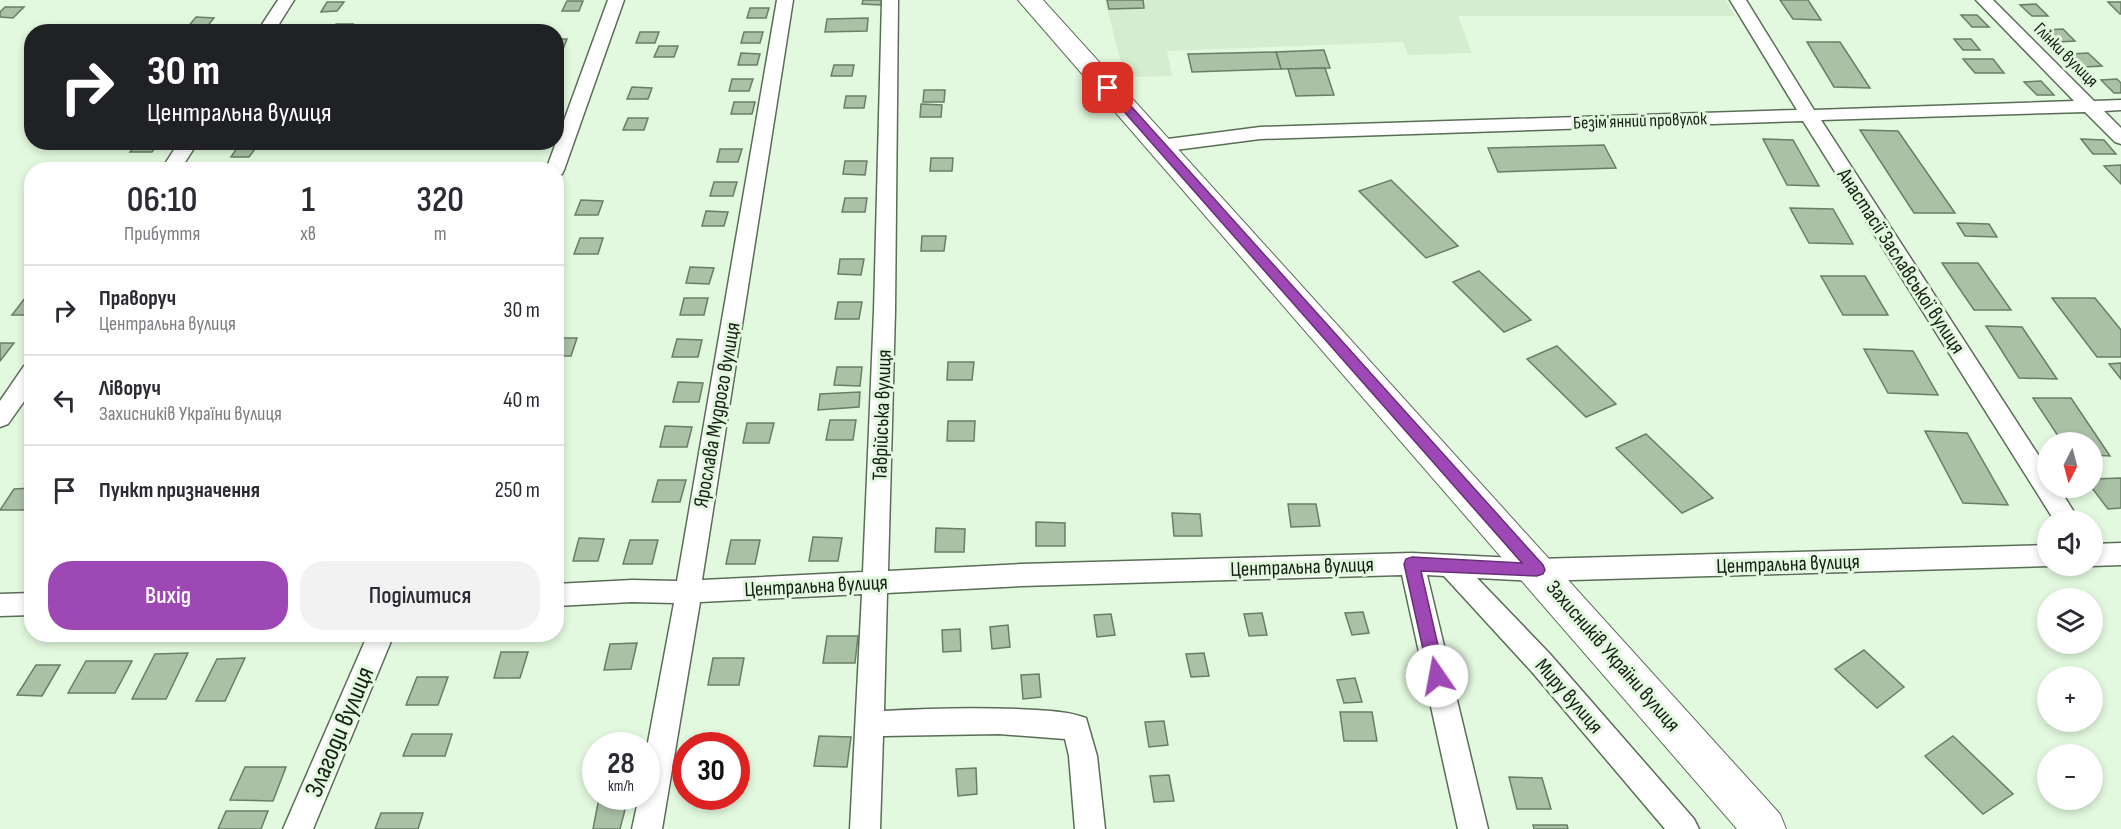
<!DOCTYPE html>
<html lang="uk">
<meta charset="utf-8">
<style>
body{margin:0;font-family:"Sofia Sans Condensed",sans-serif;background:#f2f2f3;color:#2b2b33;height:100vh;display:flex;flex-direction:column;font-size:22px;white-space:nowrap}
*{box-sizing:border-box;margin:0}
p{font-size:20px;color:#7c7c81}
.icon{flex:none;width:33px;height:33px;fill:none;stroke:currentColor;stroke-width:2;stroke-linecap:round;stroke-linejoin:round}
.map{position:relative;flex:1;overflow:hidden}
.panel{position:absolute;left:24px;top:162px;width:540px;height:480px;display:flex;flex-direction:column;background:#fff;border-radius:24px;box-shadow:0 3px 9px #0003}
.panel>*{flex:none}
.guide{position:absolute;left:24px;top:24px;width:540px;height:126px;border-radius:24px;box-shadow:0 3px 9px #0003;background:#202124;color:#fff;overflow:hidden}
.needle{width:39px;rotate:186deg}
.fabs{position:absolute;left:2037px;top:432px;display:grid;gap:12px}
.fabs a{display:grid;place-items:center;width:66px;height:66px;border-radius:50%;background:#fff;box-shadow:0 3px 9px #0003;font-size:30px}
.speed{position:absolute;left:582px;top:732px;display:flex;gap:12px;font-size:30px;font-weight:700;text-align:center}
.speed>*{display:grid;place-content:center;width:78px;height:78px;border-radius:50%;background:#fff;box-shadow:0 3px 9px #0003;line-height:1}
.speed small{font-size:15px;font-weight:400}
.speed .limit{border:9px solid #d22;background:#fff;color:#111}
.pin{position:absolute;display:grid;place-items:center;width:51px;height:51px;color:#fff;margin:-26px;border-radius:12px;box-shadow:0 3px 9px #0006}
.me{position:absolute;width:66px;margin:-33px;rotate:348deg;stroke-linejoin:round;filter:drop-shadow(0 0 4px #0008)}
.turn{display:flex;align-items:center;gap:21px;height:126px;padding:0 24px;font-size:27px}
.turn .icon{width:78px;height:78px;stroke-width:2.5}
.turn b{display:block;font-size:42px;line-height:51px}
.eta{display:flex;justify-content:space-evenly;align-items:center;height:102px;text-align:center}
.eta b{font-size:36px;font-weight:600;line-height:42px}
.button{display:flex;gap:12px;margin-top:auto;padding:12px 24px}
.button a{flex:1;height:69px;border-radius:24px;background:#9e48b5;color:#fff;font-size:24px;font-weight:600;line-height:69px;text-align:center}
.button a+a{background:#f2f2f3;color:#2b2b33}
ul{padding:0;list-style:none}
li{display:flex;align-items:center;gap:18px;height:90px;padding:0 24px;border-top:2px solid #e1e1e2}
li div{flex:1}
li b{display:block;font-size:22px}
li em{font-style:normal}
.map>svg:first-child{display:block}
</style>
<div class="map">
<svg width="2121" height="829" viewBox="0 0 2121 829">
<rect width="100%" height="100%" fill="#e3f9df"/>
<path fill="#d3edce" d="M1105,0H1726L1735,16H1458L1472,53L1408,55L1403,42L1167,51L1172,76L1140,77L1123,71Z"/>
<g fill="#aac1a6" stroke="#6a7d66" stroke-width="1.5">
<path d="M863,0H882L881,5L862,4Z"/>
<path d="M1107,0H1143L1144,8L1109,9Z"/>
<path d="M1780,0H1808L1821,20L1793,19Z"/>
<path d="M567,1H583L579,11H562Z"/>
<path d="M327,2H344L337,11L321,12Z"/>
<path d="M2108,2H2121V14H2120Z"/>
<path d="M2036,4L2048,16H2032L2020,5Z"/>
<path d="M5,7H24L13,18L0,17V12Z"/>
<path d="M750,8H769L766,18H747Z"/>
<path d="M1961,15H1977L1989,27H1972Z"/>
<path d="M196,17L214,18L206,28H187Z"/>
<path d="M868,18L867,31L825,32L827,19Z"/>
<path d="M336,24H353L348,32H332Z"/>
<path d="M2063,29L2075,41L2059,42L2047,30Z"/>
<path d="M640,32H659L655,43H636Z"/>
<path d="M744,32H763L760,43H741Z"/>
<path d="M556,39H567L563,49H556Z"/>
<path d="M1954,39H1971L1980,50H1963Z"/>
<path d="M1807,42H1840L1870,88L1834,87Z"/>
<path d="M659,46H678L674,57H654Z"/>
<path d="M1324,50L1330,68L1281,69L1276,52Z"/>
<path d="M1276,52L1281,69L1192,72L1188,54Z"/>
<path d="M741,53L760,54L757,65H738Z"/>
<path d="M2088,53L2102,66L2085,67L2072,54Z"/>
<path d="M1963,59H1993L2004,73H1975Z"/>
<path d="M834,65H854L852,76H831Z"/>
<path d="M1325,68L1334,95L1296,96L1288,69Z"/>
<path d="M732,79H753L749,91H729Z"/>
<path d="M2117,79L2121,83V93H2114L2101,80Z"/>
<path d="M2041,81L2054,95H2037L2024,82Z"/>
<path d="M632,87L652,88L648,99H627Z"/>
<path d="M924,90H945L944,102H923Z"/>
<path d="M846,96H866L864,108H844Z"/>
<path d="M734,102H755L752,114H731Z"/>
<path d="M921,104L942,105L941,117H920Z"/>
<path d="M628,118H648L644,130H623Z"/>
<path d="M1860,130L1898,131L1955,213H1914Z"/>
<path d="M1763,139L1793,140L1819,186L1787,185Z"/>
<path d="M2081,139L2104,140L2116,154H2093Z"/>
<path d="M138,142H159L152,152H130Z"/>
<path d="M239,145H258L249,157H231Z"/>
<path d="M1604,145L1616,168L1498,172L1488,148Z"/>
<path d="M720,149H742L738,162H717Z"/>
<path d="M931,158H953L952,171H930Z"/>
<path d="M845,161H867L865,175L843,174Z"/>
<path d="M2121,165V184L2104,166Z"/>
<path d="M1391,180L1458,246L1426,258L1359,191Z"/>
<path d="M714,182H737L733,196H710Z"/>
<path d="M845,198H867L865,212H842Z"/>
<path d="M581,200L603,201L598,215H575Z"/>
<path d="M1790,208L1833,209L1853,244L1809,243Z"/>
<path d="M706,211L728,212L724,226H702Z"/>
<path d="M1957,223L1989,224L1997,237L1965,236Z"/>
<path d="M922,236H946L944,251H921Z"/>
<path d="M580,238H603L598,254H574Z"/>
<path d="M840,259H864L861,275L838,274Z"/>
<path d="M1942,263H1978L2011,310H1974Z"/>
<path d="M690,267L714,268L709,284L686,283Z"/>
<path d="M1479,271L1531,320L1504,332L1453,282Z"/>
<path d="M1821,276H1865L1888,315H1843Z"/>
<path d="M25,298H32V315H12Z"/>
<path d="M684,298H708L704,315H680Z"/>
<path d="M2052,298H2095L2121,330V357H2097Z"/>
<path d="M838,302H862L859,319H835Z"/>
<path d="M1986,326L2022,327L2057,379L2019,378Z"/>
<path d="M556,338H577L571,356H556Z"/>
<path d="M677,339L702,340L698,357H672Z"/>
<path d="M0,343H14L0,361Z"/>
<path d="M1557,346L1616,404L1586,417L1527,359Z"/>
<path d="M1864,349L1913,351L1938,395L1888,393Z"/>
<path d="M948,362H974L972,380H947Z"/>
<path d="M2121,363V379L2109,364Z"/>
<path d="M837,367H862L860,386L834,385Z"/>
<path d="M678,382L703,383L699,402H673Z"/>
<path d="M860,392L859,407L818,410L820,394Z"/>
<path d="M2033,398H2071L2110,456L2092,455V442H2062Z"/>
<path d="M830,420H856L853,440H826Z"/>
<path d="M948,421H975L974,441H947Z"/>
<path d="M747,423H774L769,443H743Z"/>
<path d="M665,426L692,427L687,447H660Z"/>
<path d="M1925,431L1967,433L2008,505L1963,503Z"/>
<path d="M1646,434L1713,498L1682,513L1616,448Z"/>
<path d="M2121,478V508L2108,509L2092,488V479Z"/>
<path d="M658,480H686L680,502H652Z"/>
<path d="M32,488V499L24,510H0L14,489Z"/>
<path d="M1288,504H1316L1320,526L1291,527Z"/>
<path d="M1172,513L1200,514L1202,536H1174Z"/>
<path d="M1036,522L1065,523V546H1036Z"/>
<path d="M936,528L965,529L964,552H935Z"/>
<path d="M813,537L842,538L838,561H809Z"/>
<path d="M579,538L604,539L598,561H573Z"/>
<path d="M630,540H658L652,564H623Z"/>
<path d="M731,540H760L755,564H726Z"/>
<path d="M1363,612L1369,633L1352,635L1345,613Z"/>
<path d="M1262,613L1267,635L1249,636L1244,614Z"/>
<path d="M1111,614L1115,635L1097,637L1094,615Z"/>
<path d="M1008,625L1010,647L992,649L990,627Z"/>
<path d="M960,629L961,651L943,652L942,630Z"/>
<path d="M827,636H858L855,663H823Z"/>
<path d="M637,643L631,669L604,670L610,644Z"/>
<path d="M1864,650L1904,687L1877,708L1835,669Z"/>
<path d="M501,652H528L520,678H494Z"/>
<path d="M188,653L166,699H132L155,654Z"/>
<path d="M1204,653L1209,676L1191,677L1186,654Z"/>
<path d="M245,658L225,701H196L217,659Z"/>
<path d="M713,658H744L739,685H708Z"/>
<path d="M86,661H132L115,693H68Z"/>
<path d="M36,665H60L42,696L17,695Z"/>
<path d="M1039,674L1041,697L1023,699L1021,675Z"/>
<path d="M417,677H448L438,705H406Z"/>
<path d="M1355,678L1362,702L1344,703L1337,680Z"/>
<path d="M1340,712H1372L1377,741H1344Z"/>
<path d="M1164,721L1168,745L1149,747L1145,722Z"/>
<path d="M412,734H452L445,756H403Z"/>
<path d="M819,736L851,737L847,767L814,766Z"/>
<path d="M1953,736L2013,794L1983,814L1925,756Z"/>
<path d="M245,767H286L273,801L230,800Z"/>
<path d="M976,768L977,794L958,796L956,769Z"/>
<path d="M1169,775L1174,801L1154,802L1150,776Z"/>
<path d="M1509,777L1542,778L1551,809H1517Z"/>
<path d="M599,798H628L620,829H593Z"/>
<path d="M226,811H268L261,829H218Z"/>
<path d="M381,813H423L418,829H375Z"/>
<path d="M1533,825H1567L1568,829H1534Z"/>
</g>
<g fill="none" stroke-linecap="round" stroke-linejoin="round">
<defs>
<g id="minor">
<path d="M278,0H294L274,32H257Z"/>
<path d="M608,0H624L564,170L562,174L556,176V170H546Z"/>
<path d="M777,0H793L702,580L863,572L874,311L882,0H898L895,311L888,571L1021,564L1412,553L1537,559L2048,545V566H2051L1537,581L1477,578L1550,654L1694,819L1699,829H1665L1532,672L1444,576L1427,575L1488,829H1458L1402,575L1021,586L887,593L884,711C934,708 985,707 1036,710C1053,711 1070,712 1086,718L1097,756L1105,829H1075L1069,756L1065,739L999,734L883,736L880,829H850L862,594L700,602L662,829H632L639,796H646V753L674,603L632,602L556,606V584L632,580L677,581Z"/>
<path d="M1730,0H1746L1814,110L2074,101L1976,0H1993L2094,101L2121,100V110L2104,111L2121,128V144L2115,142L2085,112L1821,120L2048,470V488H2059L2079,520H2054L1803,121L1260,139L1160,152L1154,150L1151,146L1154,142L1160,140L1260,127L1797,110Z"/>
<path d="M179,142H198L180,170H161Z"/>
<path d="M32,364V390L8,424L0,427V401L24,366Z"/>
<path d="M2121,543V565L2092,566V544Z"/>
<path d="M32,593V615L0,616V594Z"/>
<path d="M368,634H394L313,829H283Z"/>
</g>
<path id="trunk" d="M1018,0H1043L1780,814L1786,829H1737Z"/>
</defs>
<use href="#minor" stroke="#5a6d57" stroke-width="3"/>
<use href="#trunk" stroke="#5a6d57" stroke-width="2"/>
<use href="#minor" fill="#fff" fill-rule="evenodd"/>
<use href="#trunk" fill="#fff" fill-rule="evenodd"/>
</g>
<path fill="#9e48b5" stroke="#672f76" stroke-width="1.5" d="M1108,84L1112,85L1543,565L1545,570L1543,574L1537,576L1421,571L1445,676L1443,682L1437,684L1431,682L1429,676L1404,564L1406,559L1412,557L1522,563L1105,90L1103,88Z"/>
<g text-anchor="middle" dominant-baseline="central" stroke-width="6" stroke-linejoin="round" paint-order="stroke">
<g font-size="18" fill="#171e15" stroke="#e3f9df">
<text transform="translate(2066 55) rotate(45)">Глінки вулиця</text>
<text transform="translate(1640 121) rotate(-2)">Безімʼянний провулок</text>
</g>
<g font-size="21" fill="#171e15" stroke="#e3f9df">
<text transform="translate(1901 261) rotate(57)">Анастасії Заславської вулиця</text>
<text transform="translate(717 415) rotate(-80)">Ярослава Мудрого вулиця</text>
<text transform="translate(882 415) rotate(-88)">Таврійська вулиця</text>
<text transform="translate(1788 564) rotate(-2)">Центральна вулиця</text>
<text transform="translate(1302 567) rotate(-2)">Центральна вулиця</text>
<text transform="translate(816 586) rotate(-3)">Центральна вулиця</text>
<text transform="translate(1613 656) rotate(49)">Захисників України вулиця</text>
<text transform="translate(1569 696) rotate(49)">Миру вулиця</text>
</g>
<g font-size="26" fill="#171e15" stroke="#e3f9df">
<text transform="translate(340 732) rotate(-67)">Злагоди вулиця</text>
</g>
</g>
</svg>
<div class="fabs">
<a><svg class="needle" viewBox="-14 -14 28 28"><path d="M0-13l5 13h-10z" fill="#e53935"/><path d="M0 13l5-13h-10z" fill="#7c7c81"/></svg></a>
<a><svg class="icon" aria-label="sound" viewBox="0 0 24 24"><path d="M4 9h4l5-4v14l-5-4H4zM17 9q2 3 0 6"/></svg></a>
<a><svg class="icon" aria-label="layers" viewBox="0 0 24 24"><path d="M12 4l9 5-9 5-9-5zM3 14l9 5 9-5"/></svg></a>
<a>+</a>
<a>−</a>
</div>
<div class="speed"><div>28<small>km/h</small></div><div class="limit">30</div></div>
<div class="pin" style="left:1108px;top:88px;background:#d93025"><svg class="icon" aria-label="arrive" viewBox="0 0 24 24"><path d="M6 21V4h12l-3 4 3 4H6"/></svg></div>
<svg class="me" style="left:1437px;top:676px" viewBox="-20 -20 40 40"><circle r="19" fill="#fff"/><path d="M0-13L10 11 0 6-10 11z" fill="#9e48b5"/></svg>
<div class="guide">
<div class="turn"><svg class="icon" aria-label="right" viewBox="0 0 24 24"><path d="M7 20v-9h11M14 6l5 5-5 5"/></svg><div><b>30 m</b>Центральна вулиця</div></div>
</div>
<section class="panel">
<div class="eta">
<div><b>06:10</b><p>Прибуття</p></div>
<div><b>1</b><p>хв</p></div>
<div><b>320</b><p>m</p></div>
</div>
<ul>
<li><svg class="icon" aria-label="right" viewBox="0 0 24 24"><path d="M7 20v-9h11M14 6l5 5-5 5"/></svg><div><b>Праворуч</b><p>Центральна вулиця</p></div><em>30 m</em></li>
<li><svg class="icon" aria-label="left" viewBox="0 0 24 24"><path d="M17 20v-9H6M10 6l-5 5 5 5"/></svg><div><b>Ліворуч</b><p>Захисників України вулиця</p></div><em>40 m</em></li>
<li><svg class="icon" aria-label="arrive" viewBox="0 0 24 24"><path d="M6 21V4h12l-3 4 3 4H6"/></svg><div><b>Пункт призначення</b></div><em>250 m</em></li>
</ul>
<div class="button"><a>Вихід</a><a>Поділитися</a></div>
</section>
</div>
